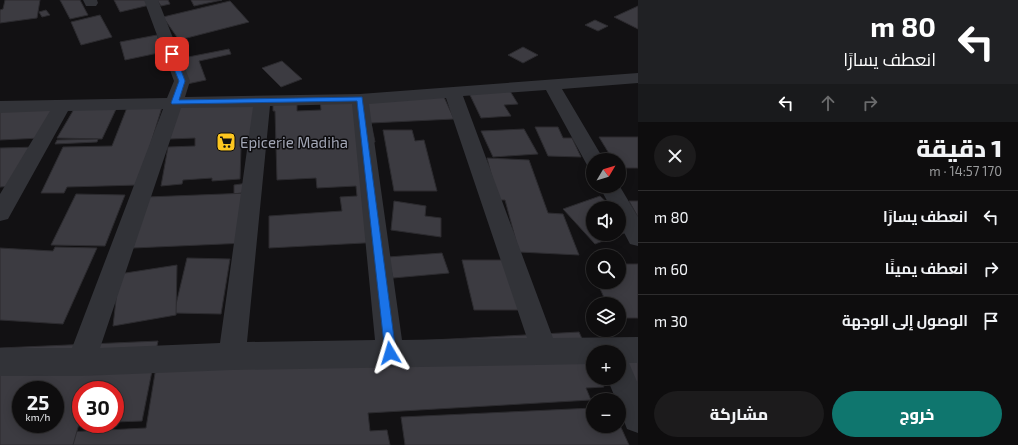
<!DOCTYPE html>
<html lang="ar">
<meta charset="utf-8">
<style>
body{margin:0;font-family:"Exo 2",Cairo,sans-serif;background:#1c1b1c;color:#f1f3f6;direction:rtl;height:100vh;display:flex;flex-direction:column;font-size:15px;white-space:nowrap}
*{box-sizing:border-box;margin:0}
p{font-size:13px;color:#9b9c9e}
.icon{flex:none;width:22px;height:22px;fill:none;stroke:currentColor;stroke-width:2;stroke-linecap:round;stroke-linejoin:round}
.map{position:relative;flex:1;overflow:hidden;direction:ltr}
.sheet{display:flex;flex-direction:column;background:#0e0d0e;width:380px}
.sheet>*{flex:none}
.banner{background:#202124;color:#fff;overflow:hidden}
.needle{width:26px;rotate:52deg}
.tools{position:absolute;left:586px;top:153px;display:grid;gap:8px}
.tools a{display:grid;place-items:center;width:40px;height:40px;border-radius:50%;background:#0e0d0e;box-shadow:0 2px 10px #0003,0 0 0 1px #2e2d2e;font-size:20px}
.speed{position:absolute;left:12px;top:381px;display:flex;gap:8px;font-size:20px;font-weight:700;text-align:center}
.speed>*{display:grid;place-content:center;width:52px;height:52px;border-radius:50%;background:#0e0d0e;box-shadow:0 2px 10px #0003,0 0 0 1px #2e2d2e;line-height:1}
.speed small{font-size:10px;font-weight:400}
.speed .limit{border:6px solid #d22;background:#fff;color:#111}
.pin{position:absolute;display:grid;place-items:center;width:34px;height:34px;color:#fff;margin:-17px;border-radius:8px;box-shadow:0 2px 6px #0006}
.me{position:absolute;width:44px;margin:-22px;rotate:353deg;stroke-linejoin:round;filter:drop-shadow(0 0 3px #0008)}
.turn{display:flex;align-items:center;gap:14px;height:84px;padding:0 16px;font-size:18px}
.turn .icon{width:52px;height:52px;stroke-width:2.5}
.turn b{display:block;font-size:28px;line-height:34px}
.lanes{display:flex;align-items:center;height:38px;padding:0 16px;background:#0003;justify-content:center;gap:20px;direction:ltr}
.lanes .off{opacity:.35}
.round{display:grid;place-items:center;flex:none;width:42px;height:42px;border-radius:21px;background:#1c1b1c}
.summary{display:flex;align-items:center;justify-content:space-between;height:68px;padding:0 16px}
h1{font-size:24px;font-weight:800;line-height:30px}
.cta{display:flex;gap:8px;margin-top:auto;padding:8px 16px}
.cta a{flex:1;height:46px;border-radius:24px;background:#0f766e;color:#fff;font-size:16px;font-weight:800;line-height:46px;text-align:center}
.cta a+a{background:#1c1b1c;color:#f1f3f6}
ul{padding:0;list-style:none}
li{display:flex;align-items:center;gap:12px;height:52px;padding:0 16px;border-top:1px solid #2e2d2e}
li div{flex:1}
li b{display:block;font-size:15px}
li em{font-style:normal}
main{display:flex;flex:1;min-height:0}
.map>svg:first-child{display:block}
</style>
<main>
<section class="sheet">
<div class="banner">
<div class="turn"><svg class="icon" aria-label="left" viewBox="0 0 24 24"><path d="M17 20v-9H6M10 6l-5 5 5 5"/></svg><div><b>80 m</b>انعطف يسارًا</div></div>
<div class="lanes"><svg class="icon" aria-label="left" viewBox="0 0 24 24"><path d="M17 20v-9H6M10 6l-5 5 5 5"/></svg><svg class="icon off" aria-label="ahead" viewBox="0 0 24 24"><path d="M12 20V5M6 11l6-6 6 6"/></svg><svg class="icon off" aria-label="right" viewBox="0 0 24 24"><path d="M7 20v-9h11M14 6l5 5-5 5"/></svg></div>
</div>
<div class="summary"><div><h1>1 دقيقة</h1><p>170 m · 14:57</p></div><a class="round"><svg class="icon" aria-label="close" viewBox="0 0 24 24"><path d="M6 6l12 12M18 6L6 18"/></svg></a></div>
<ul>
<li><svg class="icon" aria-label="left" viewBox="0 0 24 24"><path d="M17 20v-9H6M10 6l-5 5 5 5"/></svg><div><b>انعطف يسارًا</b></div><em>80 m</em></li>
<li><svg class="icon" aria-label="right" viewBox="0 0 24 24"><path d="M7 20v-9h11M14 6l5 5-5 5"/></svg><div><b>انعطف يمينًا</b></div><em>60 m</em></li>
<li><svg class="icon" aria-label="arrive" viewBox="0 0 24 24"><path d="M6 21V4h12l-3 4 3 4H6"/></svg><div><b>الوصول إلى الوجهة</b></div><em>30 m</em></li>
</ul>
<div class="cta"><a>خروج</a><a>مشاركة</a></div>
</section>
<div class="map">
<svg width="638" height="445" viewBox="0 0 638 445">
<rect width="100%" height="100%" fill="#121113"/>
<g fill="#3c3b41" stroke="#2c2b2f" fill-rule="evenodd">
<path d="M5,0H40L37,18L0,23V10L3,9Z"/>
<path d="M60,0H80L88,15L70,19Z"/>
<path d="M114,0H151L154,4L120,12Z"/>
<path d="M157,0H168L170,4L161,6Z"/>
<path d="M191,0H222L194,6Z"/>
<path d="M230,1L249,22L179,40L163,17Z"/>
<path d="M638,6V29L614,17Z"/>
<path d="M46,10L50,15L42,17L39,12Z"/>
<path d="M100,15L112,37L81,45L71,22Z"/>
<path d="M595,20L608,26L598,31L585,25Z"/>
<path d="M157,35L163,52L125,60L120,42Z"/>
<path d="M523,47L538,55L523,63L508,55Z"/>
<path d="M229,49L231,54L199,61L206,80L187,84L178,59Z"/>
<path d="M282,61L302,79L281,87L262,68Z"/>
<path d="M510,91L518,104L504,105L511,116L481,118L469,93Z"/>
<path d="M444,97L454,119L371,123L375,142L363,143L383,242L269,248V216L342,211L340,197L357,196L356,186L317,188L316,178L277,180L275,111H273V102L297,101V111L321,110L320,99Z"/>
<path d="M256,102L257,146L241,147L240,179L212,181V178L183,180L182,184L161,186L168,147L195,146V138L170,139L176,107Z"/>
<path d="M56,104L41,138L0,140V107Z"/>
<path d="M77,104L118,105L102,139L57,138Z"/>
<path d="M163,104L138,185L67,187L64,193H41L63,147L112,146L128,105Z"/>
<path d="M535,127H558L563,138H572L581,157L548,156Z"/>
<path d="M524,129L538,154L493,157L481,131Z"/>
<path d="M383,130H412L415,141L424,140L437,191H394Z"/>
<path d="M599,137H638V168H619V160H613Z"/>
<path d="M98,139L97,142L55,144L57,140Z"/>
<path d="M37,147L17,186L0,187V148Z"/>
<path d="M487,158L529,160L548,213L563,214L579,255L519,252L505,200H498Z"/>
<path d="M248,183L249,192L234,194V185Z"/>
<path d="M249,193L246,243L133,248L147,197Z"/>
<path d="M76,194L125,195L105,246L51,245Z"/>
<path d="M600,196L613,208H593V234H619V214L635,229L595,244L563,209Z"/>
<path d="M394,201L426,206L425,216L441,218V237L391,230Z"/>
<path d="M629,201H638V217Z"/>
<path d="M55,247L97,248L63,324L0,320V248L53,251Z"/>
<path d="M442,253L449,273L393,278L388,257Z"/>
<path d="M187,258L230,259L221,314L174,313Z"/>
<path d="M462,260H506L522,310H474Z"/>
<path d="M619,264H638V318H619V304H607L597,282H619Z"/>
<path d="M177,265L176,315L113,326L119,274Z"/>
<path d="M579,332L593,363V378H600L604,387L586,388L591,400L368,413L370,431L387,430L390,445H62L66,432L146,428L158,355Z"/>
<path d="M158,341L142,421L115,422V390H81V424H79L73,445H0V348ZM21,390H55V424H21Z"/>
<path d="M619,358H638V406L619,362Z"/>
<path d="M593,408V426H619V423L629,445H405L401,417Z"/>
</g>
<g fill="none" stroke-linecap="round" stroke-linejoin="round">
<g fill="#323338" fill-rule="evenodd">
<path d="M83,0H97L98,3L96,6H86Z"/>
<path d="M144,0H158L190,81L185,97L360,94L638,73V83L562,89L604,160H593V167L587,165L546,90L463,96L553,338L638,337V363H629L638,384V433L627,429L619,408V400H616L607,378H619V352H593V364L232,370L81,376H0V348H72L163,109L68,111L8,219L0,221V194L50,111L0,113V101L167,98L174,81ZM446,98L527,338L402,340L369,104ZM352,104L375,340L247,342L270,106ZM253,107L220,343L100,348L181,108Z"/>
<path d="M619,185L638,217V246L630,244L619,223V208H611L599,186Z"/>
</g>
</g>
<path fill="#1a73e8" stroke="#114b97" d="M172,52L175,54L185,81L179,100L362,97L396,353L394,357L390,359L386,357L385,353L357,101L172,104L171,103L179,81L168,54Z"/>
<defs>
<symbol id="supermarket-square" viewBox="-11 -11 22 22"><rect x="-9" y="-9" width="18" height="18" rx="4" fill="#fdc720" stroke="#0d0c0e"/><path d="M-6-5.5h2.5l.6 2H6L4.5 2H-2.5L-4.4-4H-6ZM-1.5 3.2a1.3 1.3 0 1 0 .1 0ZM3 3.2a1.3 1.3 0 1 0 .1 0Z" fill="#111"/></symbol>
</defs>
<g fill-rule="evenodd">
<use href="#supermarket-square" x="215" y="131" width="22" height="22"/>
</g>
<g text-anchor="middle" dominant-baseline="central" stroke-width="3" stroke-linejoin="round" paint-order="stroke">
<g font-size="15" fill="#a2a6b5" stroke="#0d0c0e" text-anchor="start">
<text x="240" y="142">Epicerie Madiha</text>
</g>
</g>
</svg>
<div class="tools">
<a><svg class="needle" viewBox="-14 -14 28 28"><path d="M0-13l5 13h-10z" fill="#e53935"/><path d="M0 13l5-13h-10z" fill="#9b9c9e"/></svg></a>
<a><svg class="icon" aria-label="sound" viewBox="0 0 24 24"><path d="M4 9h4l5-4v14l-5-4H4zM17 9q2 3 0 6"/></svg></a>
<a><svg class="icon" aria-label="search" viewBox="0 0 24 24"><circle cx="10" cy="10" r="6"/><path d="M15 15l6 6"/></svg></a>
<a><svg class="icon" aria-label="layers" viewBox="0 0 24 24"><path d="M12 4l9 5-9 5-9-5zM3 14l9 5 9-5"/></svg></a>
<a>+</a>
<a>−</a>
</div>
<div class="speed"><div>25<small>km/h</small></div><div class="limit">30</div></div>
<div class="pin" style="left:172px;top:54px;background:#d93025"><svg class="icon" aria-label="arrive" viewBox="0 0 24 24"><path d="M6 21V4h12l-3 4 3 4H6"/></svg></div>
<svg class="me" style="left:390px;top:353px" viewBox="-20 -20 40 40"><path d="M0-17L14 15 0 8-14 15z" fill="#1a73e8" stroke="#fff" stroke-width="4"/></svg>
</div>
</main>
